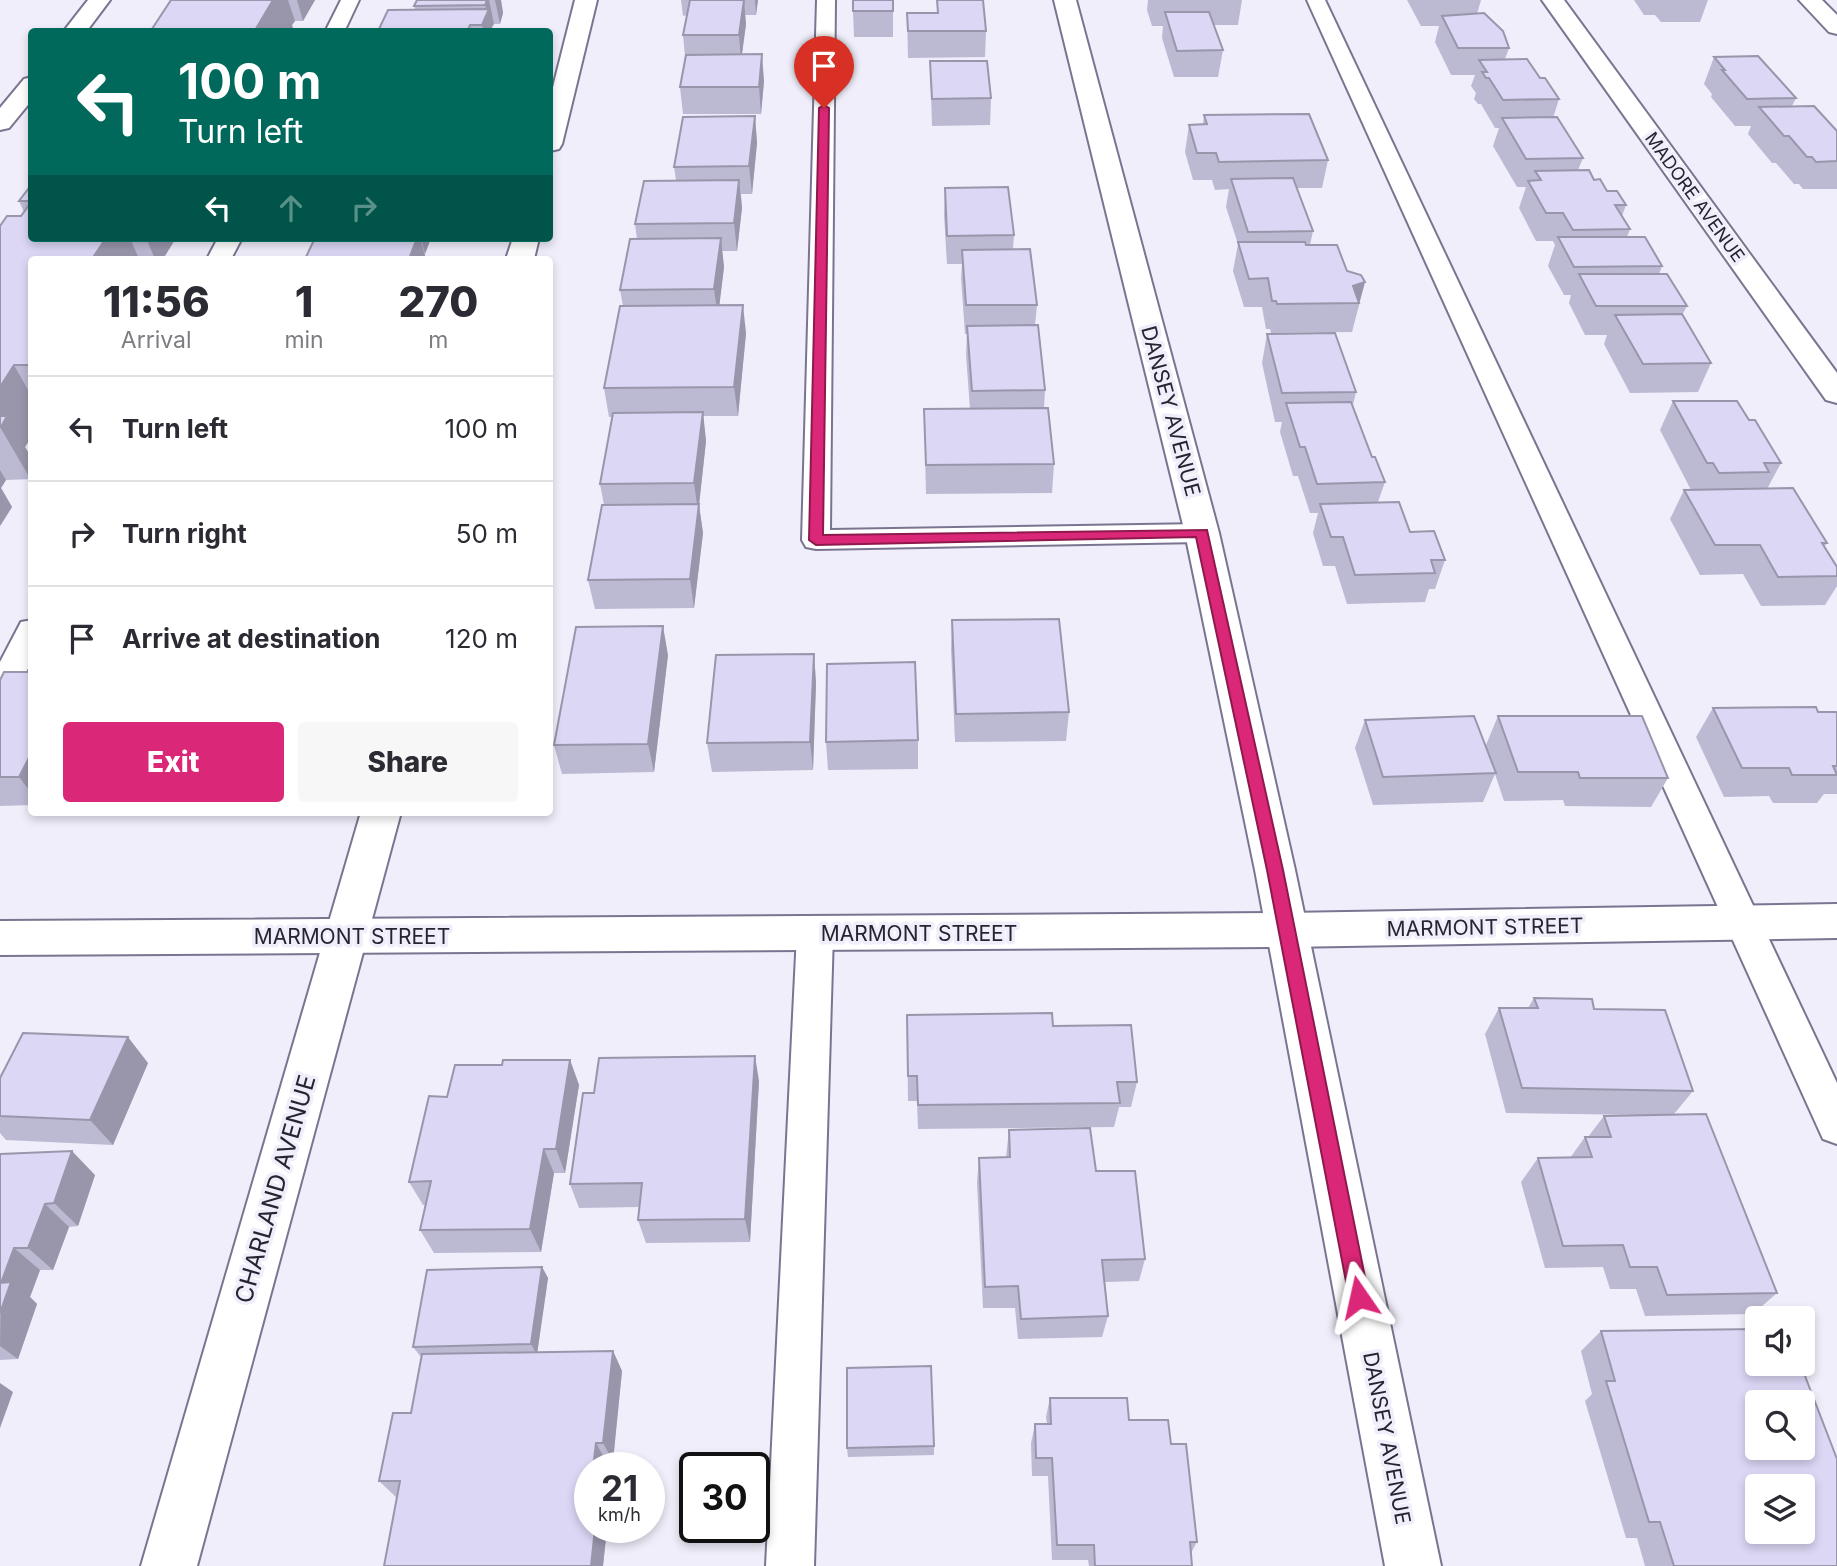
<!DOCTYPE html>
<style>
body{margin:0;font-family:Inter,sans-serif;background:#f7f7f7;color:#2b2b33;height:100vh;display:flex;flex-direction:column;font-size:26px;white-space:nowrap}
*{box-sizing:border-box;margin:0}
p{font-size:23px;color:#7c7c81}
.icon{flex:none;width:38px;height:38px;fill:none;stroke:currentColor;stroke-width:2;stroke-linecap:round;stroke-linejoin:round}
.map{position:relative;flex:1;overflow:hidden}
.side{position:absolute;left:28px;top:256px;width:525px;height:560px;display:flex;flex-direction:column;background:#fff;border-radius:7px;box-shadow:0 4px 10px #0003}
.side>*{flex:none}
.banner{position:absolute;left:28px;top:28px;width:525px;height:214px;border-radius:7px;box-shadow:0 4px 10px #0003;background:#00695c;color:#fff;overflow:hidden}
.controls{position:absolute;left:1745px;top:1306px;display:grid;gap:14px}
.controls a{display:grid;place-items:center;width:70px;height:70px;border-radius:7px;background:#fff;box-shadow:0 4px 10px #0003;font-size:35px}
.speed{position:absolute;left:574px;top:1452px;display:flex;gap:14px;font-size:35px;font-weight:700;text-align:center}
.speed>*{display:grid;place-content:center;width:91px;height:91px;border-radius:50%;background:#fff;box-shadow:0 4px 10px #0003;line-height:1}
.speed small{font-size:18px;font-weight:400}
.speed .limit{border:4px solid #111;border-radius:10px;background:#fff;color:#111}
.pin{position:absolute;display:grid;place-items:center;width:60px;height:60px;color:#fff;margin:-72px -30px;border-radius:50% 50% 50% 0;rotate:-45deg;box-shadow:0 0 7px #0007}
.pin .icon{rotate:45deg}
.me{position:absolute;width:77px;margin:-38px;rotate:349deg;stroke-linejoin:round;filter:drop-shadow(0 0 5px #0008)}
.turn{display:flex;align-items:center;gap:24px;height:147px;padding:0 35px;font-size:32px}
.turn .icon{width:91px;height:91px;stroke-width:2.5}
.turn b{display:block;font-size:49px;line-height:60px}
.lanes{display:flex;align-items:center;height:66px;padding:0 35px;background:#0003;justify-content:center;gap:35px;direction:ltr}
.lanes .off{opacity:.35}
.eta{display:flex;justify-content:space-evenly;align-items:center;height:119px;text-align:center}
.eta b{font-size:42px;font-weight:800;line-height:49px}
.cta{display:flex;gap:14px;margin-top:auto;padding:14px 35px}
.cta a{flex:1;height:80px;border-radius:7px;background:#db2777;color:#fff;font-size:28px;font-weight:800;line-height:80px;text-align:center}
.cta a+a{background:#f7f7f7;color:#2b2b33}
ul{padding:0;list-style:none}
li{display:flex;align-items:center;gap:21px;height:105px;padding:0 35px;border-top:2px solid #e1e1e2}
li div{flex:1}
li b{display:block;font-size:26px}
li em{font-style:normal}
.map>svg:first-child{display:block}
</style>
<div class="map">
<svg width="1837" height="1566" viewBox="0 0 1837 1566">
<rect width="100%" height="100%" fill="#efeefa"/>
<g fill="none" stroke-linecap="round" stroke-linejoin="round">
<defs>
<g id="lane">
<path d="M341,0H359L344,32H325Z"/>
<path d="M817,0H835L830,530L1202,524L1212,526L1216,533L1212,540L1202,542L816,549L806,547L802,540Z"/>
<path d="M1307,0H1325L1837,1083V1144L1823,1139Z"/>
<path d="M218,238H242L231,259H207Z"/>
<path d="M32,620V661L11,701L0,704V662L21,622Z"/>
<path d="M815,919L828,923L833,934L814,1566H766L797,934L802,923Z"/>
</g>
<g id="street">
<path d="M575,0H597L562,144L559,149L550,151V99Z"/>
<path d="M1054,0H1076L1219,533L1295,870L1441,1566H1385L1255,870L1185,533Z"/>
<path d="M1542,0H1564L1837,373V403L1826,400Z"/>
<path d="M1799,0H1822L1837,15V34L1829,32Z"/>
<path d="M513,238H539L534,259H506Z"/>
<path d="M361,812H401L197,1566H141Z"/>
</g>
<g id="secondary">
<path d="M88,0H110L86,32H63Z"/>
<path d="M32,77V100L9,128L0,130V108L24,79Z"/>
<path d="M1837,904V938L1286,947L0,955V921L1286,913Z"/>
</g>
</defs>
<use href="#lane" stroke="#797590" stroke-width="4"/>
<use href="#street" stroke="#797590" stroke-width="4"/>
<use href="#secondary" stroke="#797590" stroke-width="4"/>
<use href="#lane" fill="#fff" fill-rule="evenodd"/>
<use href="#street" fill="#fff" fill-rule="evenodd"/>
<use href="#secondary" fill="#fff" fill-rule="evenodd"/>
</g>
<g fill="#bcb9d3">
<path d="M171,0H315L303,21H295L292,25L294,32H150Z"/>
<path d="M417,0H501L503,13L500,24H494L492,27L493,32H378L415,9L414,6Z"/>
<path d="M681,0H758L756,15H745L746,24L742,54L764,81L761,114H683L680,87L685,56L683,35L687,15L683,16Z"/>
<path d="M893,0V37H854L853,11Z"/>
<path d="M937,0L986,31L985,57L908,58L907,13H937Z"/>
<path d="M1148,0H1242L1238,25H1214L1223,50L1218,77H1174L1162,38L1163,26H1152L1147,10Z"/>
<path d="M1407,0H1481L1477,14L1509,48L1505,59L1540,78L1559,99L1553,118L1583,158L1578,170L1594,180L1607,191L1626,205L1622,216L1630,229L1627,237L1662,266L1659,274L1687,306L1682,315L1711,363L1698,392L1630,393L1604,344L1607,335H1585L1569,303L1571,295H1564L1548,266L1555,245L1553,241H1536L1519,208L1526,187H1517L1493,146L1499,128H1495L1481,104H1478L1474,99L1476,93L1471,86L1475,75H1451L1435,42L1439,26H1421Z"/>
<path d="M1634,0H1708L1700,22H1661L1655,15H1644Z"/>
<path d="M1714,57L1796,98L1792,106L1837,131V189H1803L1799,184H1794L1776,163H1772L1748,134L1751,126H1735L1711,97L1712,94L1704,84Z"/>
<path d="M930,61L991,98L990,125L932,126Z"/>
<path d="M1204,115L1328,160L1322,188H1297L1313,231L1310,245L1347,271L1365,282L1352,332L1271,333L1270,329H1266L1262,307H1244L1233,271L1238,244L1226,207L1229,189L1215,190L1212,180H1193L1185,152L1189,125L1203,124Z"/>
<path d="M755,116L757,143L752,194H741L742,208L737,251H722L724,267L719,305L746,333L738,416H703L706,441L699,505L703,533L694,608L595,609L588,580L604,505L600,484L612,417H609L604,388L623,306L620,290L637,239L635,224L676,180L674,167Z"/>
<path d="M32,184V238H176L163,259H32V436L25,447L32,459V479L6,480L1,488L12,507L0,526V226L21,216L24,212L19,201Z"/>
<path d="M945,188L1014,235L1013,249L1037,305L1035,325L1045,390L1044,408L1054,464L1052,493L926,494L924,409H970L966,355L967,334H965L961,278L962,264H947L944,215Z"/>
<path d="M315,238H431L425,254H424L426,259H305Z"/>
<path d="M1267,334L1356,392L1353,405L1372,457L1385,482L1378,502L1410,532L1445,560L1435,589H1429L1425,602L1347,604L1335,566H1323L1313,533L1318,513H1310L1298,476H1293L1280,432L1282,422H1275L1262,363Z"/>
<path d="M1673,401L1749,420L1781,463L1767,489L1827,543L1824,547L1837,567V586L1825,605L1761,606L1743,574L1700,575L1670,519L1684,490H1691L1660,430Z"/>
<path d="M952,620L1069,712L1066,741L955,742L951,649Z"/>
<path d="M814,654L816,683L813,770L712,772L707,743Z"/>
<path d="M668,655L654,772L562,774L554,745Z"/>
<path d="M32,672V805L0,806V680Z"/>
<path d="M1713,708L1837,713V794H1824L1817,803H1773L1769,796L1724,797L1696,737Z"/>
<path d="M1498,716L1668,778L1651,807L1565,806L1563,800L1504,801L1495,774L1483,802L1373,805L1355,748L1365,720L1486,745Z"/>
<path d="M918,740V769L828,770L826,742Z"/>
<path d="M1534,998L1693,1091L1674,1114L1777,1293L1753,1314L1645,1316L1636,1289H1610L1603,1267L1545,1268L1521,1182L1538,1158H1570L1585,1137H1588L1604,1116L1642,1115L1506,1113L1485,1034L1499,1008H1528Z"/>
<path d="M907,1015L1053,1026L1137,1082L1131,1107H1119L1114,1127L918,1129L917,1101H908Z"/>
<path d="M570,1060L579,1085L565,1173H554L541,1252L434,1253L420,1230L426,1205H423L409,1182L447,1097L502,1065Z"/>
<path d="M148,1063L113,1145L6,1140L0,1133V1078Z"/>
<path d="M759,1081L750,1242L646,1243L638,1220L639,1207L579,1208L570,1184L594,1093Z"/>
<path d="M1009,1130L1096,1171L1145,1259L1139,1281L1105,1282L1108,1316L1102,1337L1018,1339L1015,1308H983L977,1182L979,1158L1006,1157Z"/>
<path d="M0,1154L95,1175L78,1226L69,1227L53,1270H40L30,1297L37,1304L18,1359L0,1360Z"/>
<path d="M542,1267L548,1278L537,1352L613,1351L622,1371L613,1461H606L605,1468H590V1528H607L603,1566H384L397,1498L379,1481L411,1413L421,1357L413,1347Z"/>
<path d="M1601,1331L1837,1566H1645L1637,1538H1626L1585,1401L1592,1394L1581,1351Z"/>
<path d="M1050,1398L1129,1420L1171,1444L1197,1542L1191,1553L1192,1566H1089L1088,1560H1052L1048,1476H1032L1031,1443L1035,1424H1047L1046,1417Z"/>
<path d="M934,1446V1455L848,1457L847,1448Z"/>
</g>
<g fill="#9996ac">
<path d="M273,0H288L295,21L292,25L294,32H254Z"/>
<path d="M297,0H315L303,21Z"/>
<path d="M487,0H489L494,24L492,27L493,32H484L482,25L487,13L485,5Z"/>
<path d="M495,0H501L503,13L500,24Z"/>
<path d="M744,0L746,24L741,61L739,35Z"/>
<path d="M755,0H758L756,15Z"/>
<path d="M762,54L764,81L761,114L759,87Z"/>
<path d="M755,116L757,143L752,194L749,166Z"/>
<path d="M739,180L742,208L737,251L734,223Z"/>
<path d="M106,238H130L139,259H92Z"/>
<path d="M146,238H176L163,259H155Z"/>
<path d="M417,238H420L426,259H409Z"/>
<path d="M421,238H431L425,254Z"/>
<path d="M721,238L724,267L718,317L714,289Z"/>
<path d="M1365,282L1357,311L1359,303L1353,286Z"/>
<path d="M743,305L746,333L738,416L734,387Z"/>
<path d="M14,365L32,397V436L25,447L32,459L31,480L0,427V387Z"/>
<path d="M703,412L706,441L699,505L703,533L694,608L690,579L698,512L694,483Z"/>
<path d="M0,470L6,480L1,488L12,507L0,526Z"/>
<path d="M663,626L668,655L654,772L648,744Z"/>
<path d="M814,654L816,683L813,770L810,742Z"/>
<path d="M32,752V794L19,777Z"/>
<path d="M128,1037L148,1063L113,1145L90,1120Z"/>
<path d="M755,1056L759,1081L750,1242L745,1219Z"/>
<path d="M570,1060L579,1085L565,1173L556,1149Z"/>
<path d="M544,1149L554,1173L541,1252L530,1229Z"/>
<path d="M72,1151L95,1175L78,1226L54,1203Z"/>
<path d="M45,1204L69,1227L53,1270L28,1248Z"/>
<path d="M14,1248L40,1270L30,1297L37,1304L18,1359L0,1346L1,1283Z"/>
<path d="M542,1267L548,1278L537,1355L531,1344Z"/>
<path d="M613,1351L622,1371L613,1461L603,1443Z"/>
<path d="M0,1383L13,1392L0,1428Z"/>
<path d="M596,1443L606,1461L605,1468H593Z"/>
<path d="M595,1528H607L603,1566H591Z"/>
</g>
<g fill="#dbd7f5" stroke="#9996ac" stroke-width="2" fill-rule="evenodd">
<path d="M171,0H273L254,32H150Z"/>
<path d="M417,0H487L485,5L414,6Z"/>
<path d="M690,0H744L739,35H683Z"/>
<rect x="853" y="0" width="40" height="11"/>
<path d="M937,0H983L986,31H908L907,13H938Z"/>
<path d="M489,9L482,25H470L467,32L378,31L388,10Z"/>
<path d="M1165,12H1209L1223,50L1177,51Z"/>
<path d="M1484,13L1503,31L1509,48H1458L1442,16Z"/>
<path d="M762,54L759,87H680L686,55Z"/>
<path d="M1758,56L1796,98L1747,99L1722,70H1725L1714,57Z"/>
<path d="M1527,59L1540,78H1545L1559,99L1503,100L1489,78H1486L1482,72H1487L1479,60Z"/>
<path d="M930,61H987L991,98L932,99Z"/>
<path d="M1814,106L1837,131V161L1816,162L1812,157H1807L1789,136H1784L1759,107Z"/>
<path d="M1309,114L1328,160L1219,162L1216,153H1197L1189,125L1207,124L1204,115Z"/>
<path d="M755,116L749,166L674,167L683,117Z"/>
<path d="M1557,117L1583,158L1526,159L1502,118Z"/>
<path d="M1589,170L1594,180L1600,179L1607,191H1617L1626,205H1615L1630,229L1573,230L1563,213H1546L1528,181L1541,180L1535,171Z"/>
<path d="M1293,178L1313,231L1248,232L1231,179Z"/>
<path d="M739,180L734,223L635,224L644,181Z"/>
<path d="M32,184V201H19Z"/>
<path d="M1008,187L1014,235L947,236L945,188Z"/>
<path d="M32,201V238H106L92,259H32V363L30,365H14L0,387V226L7,216H21Z"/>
<path d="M1558,237H1645L1662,266L1574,267Z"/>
<path d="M315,238H417L409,259H305Z"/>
<path d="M721,238L714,289L620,290L630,239Z"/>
<path d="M1238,242H1305L1306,245H1337L1347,271L1361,275L1365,282L1353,286L1359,303L1277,304L1276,301H1272L1268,278L1249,279Z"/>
<path d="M1030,249L1037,305H966L962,250Z"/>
<path d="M1579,274H1667L1687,306H1596Z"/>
<path d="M743,305L734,387L604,388L620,306Z"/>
<path d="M1682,314L1711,363L1643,364L1615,315Z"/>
<path d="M1038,325L1045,390L972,391L967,326Z"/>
<path d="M1335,333L1356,392L1282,393L1267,334Z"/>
<path d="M1673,401H1737L1749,420H1755L1781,463H1764L1769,472L1719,473L1713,463H1707Z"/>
<path d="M1351,402L1372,457H1375L1385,482L1317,484L1305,447H1300L1286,403Z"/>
<path d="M1048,408L1054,464L926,465L924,409Z"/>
<path d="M703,412L694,483L600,484L613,413Z"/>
<path d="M0,416H7L1,427H0Z"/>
<path d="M1793,488L1827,543H1822L1837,567V576L1778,577L1760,545H1715L1684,490Z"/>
<path d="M1399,502L1410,532L1434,531L1445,560H1431L1435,573L1355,575L1343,537H1331L1320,504Z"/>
<path d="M699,504L690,579L588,580L602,505Z"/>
<path d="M1059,619L1069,712L956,714L952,620Z"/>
<path d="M663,626L648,744L554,745L576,627Z"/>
<path d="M814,654L810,742L707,743L716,655Z"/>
<path d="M915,662L918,740L826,742L827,664Z"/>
<path d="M4,672H32V752L19,777H0V680Z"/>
<path d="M1816,707L1818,712H1836L1837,713V766H1833L1837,775H1792L1789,768H1742L1713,708Z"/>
<path d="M1474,716L1496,773L1383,777L1365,720Z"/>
<path d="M1498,716H1642L1668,778H1580L1578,772H1518Z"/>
<path d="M1534,998L1592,999L1594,1009L1665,1010L1693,1091L1522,1088L1499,1008H1538Z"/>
<path d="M1052,1013L1053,1026L1131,1025L1137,1082H1117L1120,1103L918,1105L917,1076H908L907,1015Z"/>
<path d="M23,1033L128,1037L90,1120L0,1116V1078Z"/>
<path d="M755,1056L745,1219L638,1220L642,1183L570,1184L583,1093H594L599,1058Z"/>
<path d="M503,1060H570L556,1149H544L530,1229L420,1230L431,1181L409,1182L429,1096L447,1097L455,1065H502Z"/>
<path d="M1706,1114L1777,1293L1667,1295L1657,1267H1630L1623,1245L1563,1246L1538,1158L1592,1157L1585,1137H1611L1604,1116Z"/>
<path d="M1090,1128L1096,1171H1135L1145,1259L1102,1260L1108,1316L1021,1319L1018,1286L985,1287L979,1158L1010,1157L1009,1130Z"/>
<path d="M72,1151L54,1203L45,1204L28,1248H14L1,1283L11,1282L0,1313V1154Z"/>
<path d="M542,1267L531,1344L413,1347L427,1270Z"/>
<path d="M1757,1329V1363H1800L1837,1459V1566H1674L1660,1522H1649L1606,1381H1615L1601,1331ZM1757,1402H1802V1447H1757ZM1757,1486H1802V1531H1757Z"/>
<path d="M613,1351L603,1443H596L593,1468H590V1498L588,1510H590V1528H595L591,1566H384L400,1481H379L393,1413H411L422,1354Z"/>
<path d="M931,1366L934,1446L847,1448V1368Z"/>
<path d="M1050,1398H1127L1129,1420H1168L1171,1444H1186L1197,1542H1190L1192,1566H1095L1094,1545H1057L1052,1458H1036L1035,1424H1051Z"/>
</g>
<path fill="#db2777" stroke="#8e194d" stroke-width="2" d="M824,105L829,108L823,535L1207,530L1283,870L1369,1297L1366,1304L1359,1307L1352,1304L1349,1297L1267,870L1196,537L816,545L809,540L819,108Z"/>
<g text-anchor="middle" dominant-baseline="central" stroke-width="7" stroke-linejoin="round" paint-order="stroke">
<g font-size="18" fill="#262430" stroke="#efeefa">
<text transform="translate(1695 197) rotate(54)">MADORE AVENUE</text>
</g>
<g font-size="21" fill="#262430" stroke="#efeefa">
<text transform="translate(1171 411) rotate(75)">DANSEY AVENUE</text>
<text transform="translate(1485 927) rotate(-1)">MARMONT STREET</text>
<text x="919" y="933">MARMONT STREET</text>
<text x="352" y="936">MARMONT STREET</text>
<text transform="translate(1387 1438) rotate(79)">DANSEY AVENUE</text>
</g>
<g font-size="24" fill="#262430" stroke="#efeefa">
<text transform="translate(275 1189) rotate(-74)">CHARLAND AVENUE</text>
</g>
</g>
</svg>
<div class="controls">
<a><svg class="icon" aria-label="sound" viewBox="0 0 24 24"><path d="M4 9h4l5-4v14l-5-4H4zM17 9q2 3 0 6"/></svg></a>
<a><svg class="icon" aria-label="search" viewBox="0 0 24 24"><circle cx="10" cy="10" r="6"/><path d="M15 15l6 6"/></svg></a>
<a><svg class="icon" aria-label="layers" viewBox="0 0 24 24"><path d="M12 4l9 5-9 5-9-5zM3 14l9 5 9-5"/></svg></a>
</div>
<div class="speed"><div>21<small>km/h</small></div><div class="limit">30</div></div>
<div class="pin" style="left:824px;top:108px;background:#d93025"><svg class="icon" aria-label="arrive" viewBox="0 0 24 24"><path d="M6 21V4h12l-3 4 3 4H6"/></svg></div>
<svg class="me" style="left:1359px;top:1297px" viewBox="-20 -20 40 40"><path d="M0-17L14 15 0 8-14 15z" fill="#db2777" stroke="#fff" stroke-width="4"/></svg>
<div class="banner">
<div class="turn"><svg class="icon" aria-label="left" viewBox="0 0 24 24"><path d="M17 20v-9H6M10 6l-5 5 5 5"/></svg><div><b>100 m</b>Turn left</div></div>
<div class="lanes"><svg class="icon" aria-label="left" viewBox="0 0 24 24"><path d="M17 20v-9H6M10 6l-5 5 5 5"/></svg><svg class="icon off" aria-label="ahead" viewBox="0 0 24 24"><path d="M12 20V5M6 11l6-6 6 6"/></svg><svg class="icon off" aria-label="right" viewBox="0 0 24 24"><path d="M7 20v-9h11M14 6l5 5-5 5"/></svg></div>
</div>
<section class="side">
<div class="eta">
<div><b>11:56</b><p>Arrival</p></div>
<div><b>1</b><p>min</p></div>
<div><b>270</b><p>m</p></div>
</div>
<ul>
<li><svg class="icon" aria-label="left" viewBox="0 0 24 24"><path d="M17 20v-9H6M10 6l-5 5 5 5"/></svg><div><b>Turn left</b></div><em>100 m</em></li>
<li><svg class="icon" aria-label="right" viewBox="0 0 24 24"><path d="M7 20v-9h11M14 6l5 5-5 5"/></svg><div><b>Turn right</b></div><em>50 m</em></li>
<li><svg class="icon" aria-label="arrive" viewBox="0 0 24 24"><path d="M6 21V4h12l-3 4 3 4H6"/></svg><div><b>Arrive at destination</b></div><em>120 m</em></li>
</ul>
<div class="cta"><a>Exit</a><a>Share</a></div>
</section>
</div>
